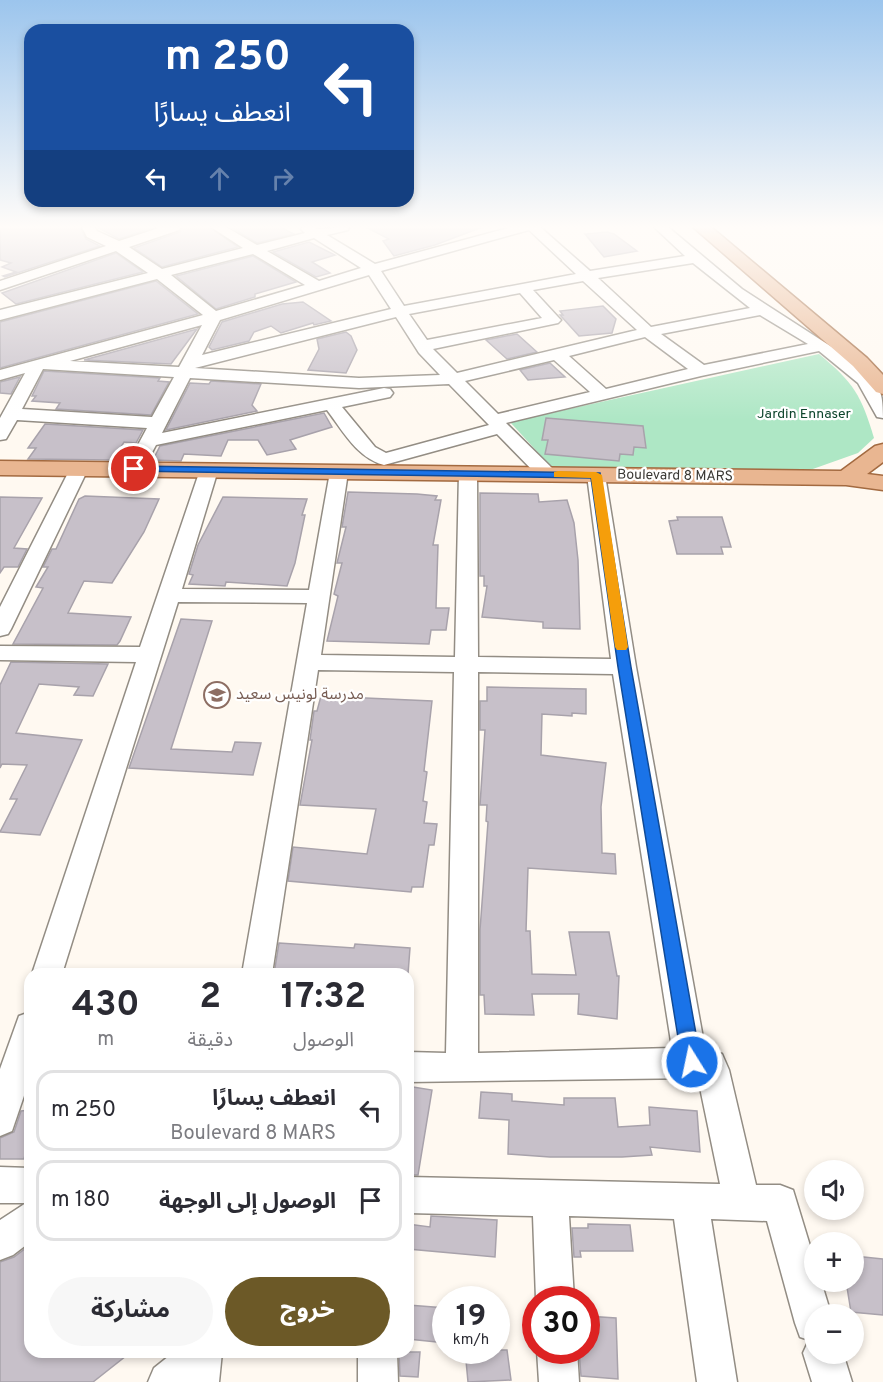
<!DOCTYPE html>
<html lang="ar">
<meta charset="utf-8">
<style>
body{margin:0;font-family:Overpass,"Noto Sans Arabic",sans-serif;background:#f7f7f7;color:#2b2b33;direction:rtl;height:100vh;display:flex;flex-direction:column;font-size:22px;white-space:nowrap}
*{box-sizing:border-box;margin:0}
p{font-size:20px;color:#7c7c81}
.icon{flex:none;width:33px;height:33px;fill:none;stroke:currentColor;stroke-width:2;stroke-linecap:round;stroke-linejoin:round}
.map{position:relative;flex:1;overflow:hidden;direction:ltr}
.drawer{position:absolute;left:24px;top:968px;width:390px;height:390px;display:flex;flex-direction:column;background:#fff;border-radius:18px;box-shadow:0 3px 9px #0003;direction:rtl}
.drawer>*{flex:none}
.banner{position:absolute;left:24px;top:24px;width:390px;height:183px;border-radius:18px;box-shadow:0 3px 9px #0003;direction:rtl;background:#1a4fa0;color:#fff;overflow:hidden}
.controls{position:absolute;left:804px;top:1160px;display:grid;gap:12px}
.controls a{display:grid;place-items:center;width:60px;height:60px;border-radius:50%;background:#fff;box-shadow:0 3px 9px #0003;font-size:30px}
.speed{position:absolute;left:432px;top:1286px;display:flex;gap:12px;font-size:30px;font-weight:700;text-align:center}
.speed>*{display:grid;place-content:center;width:78px;height:78px;border-radius:50%;background:#fff;box-shadow:0 3px 9px #0003;line-height:1}
.speed small{font-size:15px;font-weight:400}
.speed .limit{border:9px solid #d22;background:#fff;color:#111}
.pin{position:absolute;display:grid;place-items:center;width:51px;height:51px;color:#fff;margin:-26px;border:3px solid #fff;border-radius:50%;box-shadow:0 2px 6px #0007}
.me{position:absolute;width:66px;margin:-33px;rotate:350deg;stroke-linejoin:round;filter:drop-shadow(0 0 4px #0008)}
.turn{display:flex;align-items:center;gap:21px;height:126px;padding:0 24px;font-size:27px}
.turn .icon{width:78px;height:78px;stroke-width:2.5}
.turn b{display:block;font-size:42px;line-height:51px}
.lanes{display:flex;align-items:center;height:57px;padding:0 24px;background:#0003;justify-content:center;gap:30px;direction:ltr}
.lanes .off{opacity:.35}
.eta{display:flex;justify-content:space-evenly;align-items:center;height:102px;text-align:center}
.eta b{font-size:36px;font-weight:700;line-height:42px}
.primary-button{display:flex;gap:12px;margin-top:auto;padding:12px 24px}
.primary-button a{flex:1;height:69px;border-radius:36px;background:#6c5927;color:#fff;font-size:24px;font-weight:700;line-height:69px;text-align:center}
.primary-button a+a{background:#f7f7f7;color:#2b2b33}
ul{padding:0;list-style:none}
li{display:flex;align-items:center;gap:18px;height:81px;margin:0 12px 9px;padding:0 12px;border:3px solid #e1e1e2;border-radius:18px}
li div{flex:1}
li b{display:block;font-size:22px}
li em{font-style:normal}
.map>svg:first-child{display:block}
</style>
<div class="map">
<svg width="883" height="1382" viewBox="0 0 883 1382">
<rect width="100%" height="100%" fill="#fff9f1"/>
<path fill="#aee7c5" d="M819,354C854,383 861,395 874,438L858,453L810,470L553,469L510,422Z"/>
<g fill="#c7c0c9" stroke="#a8a2ab" stroke-width="1.5">
<path d="M8,227H80L86,239L100,246L5,277L3,276L16,272L2,267L11,263L0,260V228Z"/>
<path d="M97,227H156L119,239Z"/>
<path d="M182,227H209L238,247L162,267L134,248L180,232Z"/>
<path d="M230,227H280L294,234L257,243Z"/>
<path d="M366,227H480V228L435,245L394,256L383,241L389,239Z"/>
<path d="M607,232L614,234L637,251L604,257L585,234Z"/>
<path d="M309,242L335,255L312,262L330,273L316,277L273,252Z"/>
<path d="M116,253L143,272L16,304L2,293Z"/>
<path d="M253,256L296,282L255,294V297L216,309L176,276Z"/>
<path d="M156,281L198,314L0,368V322Z"/>
<path d="M303,302L331,321L314,325L313,323L281,333L271,326L254,332L249,341L212,350L209,347L222,322L282,304Z"/>
<path d="M603,306L616,319L612,333L579,336L560,315H563L560,311Z"/>
<path d="M197,329L171,364L84,360Z"/>
<path d="M346,332L351,336L357,350L346,373L308,370L319,349L317,339Z"/>
<path d="M517,334L537,352L507,359L486,340Z"/>
<path d="M550,363L565,377L528,380L520,370Z"/>
<path d="M44,371L160,378L158,381L169,382L151,415L56,409L60,403L32,401L36,396H32Z"/>
<path d="M20,377L11,394L0,393V382Z"/>
<path d="M211,381L261,384L252,405L257,411L166,430L190,383L209,384Z"/>
<path d="M324,413L332,427L290,440L296,449L267,455L258,440H228L221,456L184,454L181,461L153,460L160,446Z"/>
<path d="M546,418L643,426L646,448L634,447L633,455L620,454L619,461L545,454L548,440H542Z"/>
<path d="M45,424L143,430L136,443L124,442L113,460L28,459L36,448H28Z"/>
<path d="M348,492L417,494L437,496L435,500H441L433,545H438L436,608H449L446,630H431L429,644L327,641L338,596L334,594L342,563H337L346,527H342Z"/>
<path d="M480,493L538,494L539,502L567,500L574,523L578,560L580,629L543,628V622L482,617L487,586H484V576H480Z"/>
<path d="M85,496L159,499L144,532L112,583L84,581L68,613L131,617L120,641L117,645L13,644L43,588L36,587L48,567H43L52,549H56L79,499Z"/>
<path d="M0,497L42,498L14,548L27,549L18,567H4L0,573Z"/>
<path d="M223,497L307,499L302,515H305L295,563L287,586L226,582L225,586L189,584L193,575L189,574L198,545Z"/>
<path d="M677,517H722L731,547H721L723,554H677L669,521L678,520Z"/>
<path d="M181,619L212,621L171,749L232,752L235,742L261,743L253,775L129,768Z"/>
<path d="M11,662L108,664L93,696L74,695L79,687L39,684L16,733L82,740L40,835L0,832L17,799H10L27,765L2,764L0,768V685Z"/>
<path d="M487,687L586,689V714L572,713V716L542,714L541,755L606,763L601,807L602,853L615,854L616,874L528,868L526,931H530L532,974L576,975L569,932H609L617,976H619L617,1019L578,1014L579,994H532L534,1015L485,1014L484,995H480V930L488,822L486,821L487,805H480L485,730H480V701H487Z"/>
<path d="M321,696L432,701L424,771L427,772L423,801L427,802L424,823L437,824L434,845H429L423,887H412L411,892L288,881L293,847L367,854L376,809L300,805L312,740H310L314,711H317Z"/>
<path d="M279,943L354,948L355,944L410,948L408,974H274Z"/>
<path d="M413,1087L432,1090L418,1175H408V1113Z"/>
<path d="M481,1092L512,1094V1101L564,1105V1098H615L618,1127L650,1125L649,1107L697,1111L700,1152L650,1147L652,1155L622,1157H550L508,1154L509,1120L479,1118Z"/>
<path d="M30,1110V1136L24,1159H0V1138L14,1132L21,1111Z"/>
<path d="M431,1216L497,1220L495,1257L408,1249V1224L430,1227Z"/>
<path d="M588,1224L630,1225L633,1251H580L581,1257H574L572,1228H588Z"/>
<path d="M30,1245V1352H131L93,1382H0V1262L14,1257Z"/>
<path d="M854,1256L883,1259V1315L851,1312L846,1281H854Z"/>
<path d="M408,1305L446,1308V1343L408,1339Z"/>
<path d="M586,1316L616,1318L618,1379L581,1376L579,1350H586Z"/>
<path d="M465,1350H507L511,1380L468,1382Z"/>
<path d="M399,1352H420L418,1377L400,1376Z"/>
</g>
<g fill="none" stroke-linecap="round" stroke-linejoin="round">
<defs>
<g id="minor">
<path d="M82,227H94L97,231L119,241L162,227H180L179,230L129,247L162,269L243,248L211,227H226L257,245L305,233L301,229L303,227H313L318,229L349,227L348,230L327,235L375,264L512,227H540L590,271L685,256L654,227H668L742,289L855,362C878,384 883,386 883,418L877,417L858,383L819,351L701,376L506,423L554,470L556,474L554,478H540L497,434L384,465C357,458 343,431 327,410L156,445L141,473H127L125,469L147,428L17,420L6,439L0,440V418L25,373L0,380V370L203,315L157,279L0,320V310L148,273L116,251L0,290V281L106,246L87,237ZM529,230L576,274L404,306L381,271ZM314,238L361,268L319,281L267,251ZM253,254L305,285L216,311L171,275ZM693,263L750,308L651,327L598,278ZM369,275L391,309L202,355L220,320ZM583,281L637,330L457,373L433,349L558,323L561,320L558,317L533,290ZM520,293L542,318L427,340L409,314ZM760,315L808,344L704,365L661,334ZM396,317L419,353L440,375L359,378L195,368ZM202,325L179,367L70,361ZM645,337L688,369L606,389L569,356ZM554,360L590,392L498,414L465,381ZM43,369L174,377L152,417L22,409ZM190,378L359,388L449,384L489,425L386,453L375,447L342,407L390,397L393,393L390,389L384,388L162,433Z"/>
<path d="M79,463L86,465L88,469L11,629L8,634L0,636V607L70,469L72,465Z"/>
<path d="M209,464L216,466L218,470L182,589L309,590L330,472L332,468H346L348,472L321,655L455,657L459,473L461,469H475L477,473L478,657L611,659L587,475L589,471H603L605,475L636,667L705,1049L722,1054L729,1070L756,1185H780L793,1190L814,1259V1281H821L831,1314H814V1353H843L852,1382H812L803,1353L809,1340L800,1337L795,1323L767,1221L711,1219L737,1382H697L674,1219L569,1216L574,1299H536L533,1216L408,1213V1177L720,1184L698,1078L408,1082V1052L446,1053L454,672L318,670L272,974H242L307,603L178,602L62,974H32L136,662L0,660V646L140,647L200,470L202,466ZM478,672L613,674L672,1048L478,1053Z"/>
<path d="M30,1012V1078L12,1131L0,1136V1069L19,1016Z"/>
<path d="M0,1167L30,1168V1242L13,1255L0,1260V1220L26,1203H0Z"/>
<path d="M537,1350H577L579,1382H539Z"/>
<path d="M174,1352H222L219,1382H148L154,1368Z"/>
<path d="M358,1352H397L398,1382H358Z"/>
</g>
<g id="major">
<path d="M693,227H711L867,358L883,375V394L876,392L853,366Z"/>
<path d="M883,444V462L867,474L883,476V490L846,485L0,475V461L841,471L875,446Z"/>
</g>
</defs>
<use href="#minor" stroke="#938d84" stroke-width="3"/>
<use href="#major" stroke="#a36a40" stroke-width="3"/>
<use href="#minor" fill="#fff" fill-rule="evenodd"/>
<use href="#major" fill="#e9b691" fill-rule="evenodd"/>
</g>
<linearGradient id="sky" x2="0" y2="1"><stop stop-color="#9cc5ed"/><stop offset="0.54" stop-color="#fffcf9"/><stop offset="1" stop-color="#fffcf9" stop-opacity="0"/></linearGradient>
<rect width="883" height="420" fill="url(#sky)"/>
<path fill="#1a73e8" stroke="#114b97" stroke-width="1.5" d="M134,466L600,473L631,667L701,1062L698,1068L692,1071L685,1068L682,1062L618,667L591,478L130,471L128,469Z"/>
<path fill="#f59e0b" d="M558,471L596,472L602,475L628,647L626,650H617L615,647L591,478L554,477V472Z"/>
<defs>
<symbol id="school-ring" viewBox="-11 -11 22 22"><circle r="9.5" fill="#fff" stroke="#8d6e63" stroke-width="1.5"/><path d="M0-5L7-2L0 1L-7-2ZM-4 1L0 2.5L4 1V4Q0 6-4 4Z" fill="#8d6e63"/></symbol>
</defs>
<g fill-rule="evenodd">
<use href="#school-ring" x="202" y="680" width="30" height="30"/>
</g>
<g text-anchor="middle" dominant-baseline="central" stroke-width="4.5" stroke-linejoin="round" paint-order="stroke">
<g font-size="14" fill="#0d452c" stroke="#fff">
<text x="804" y="414">Jardin Ennaser</text>
</g>
<g font-size="14" fill="#3a3834" stroke="#fff">
<text transform="translate(675 476) rotate(1)">Boulevard 8 MARS</text>
</g>
<g font-size="16" fill="#785e54" stroke="#fff" text-anchor="start">
<text x="236" y="695">مدرسة لونيس سعيد</text>
</g>
</g>
</svg>
<div class="controls">
<a><svg class="icon" aria-label="sound" viewBox="0 0 24 24"><path d="M4 9h4l5-4v14l-5-4H4zM17 9q2 3 0 6"/></svg></a>
<a>+</a>
<a>−</a>
</div>
<div class="speed"><div>19<small>km/h</small></div><div class="limit">30</div></div>
<div class="pin" style="left:134px;top:469px;background:#d93025"><svg class="icon" aria-label="arrive" viewBox="0 0 24 24"><path d="M6 21V4h12l-3 4 3 4H6"/></svg></div>
<svg class="me" style="left:692px;top:1062px" viewBox="-20 -20 40 40"><circle r="17" fill="#1a73e8" stroke="#fff" stroke-width="3"/><path d="M0-11L8 9 0 5-8 9z" fill="#fff"/></svg>
<div class="banner">
<div class="turn"><svg class="icon" aria-label="left" viewBox="0 0 24 24"><path d="M17 20v-9H6M10 6l-5 5 5 5"/></svg><div><b>250 m</b>انعطف يسارًا</div></div>
<div class="lanes"><svg class="icon" aria-label="left" viewBox="0 0 24 24"><path d="M17 20v-9H6M10 6l-5 5 5 5"/></svg><svg class="icon off" aria-label="ahead" viewBox="0 0 24 24"><path d="M12 20V5M6 11l6-6 6 6"/></svg><svg class="icon off" aria-label="right" viewBox="0 0 24 24"><path d="M7 20v-9h11M14 6l5 5-5 5"/></svg></div>
</div>
<section class="drawer">
<div class="eta">
<div><b>17:32</b><p>الوصول</p></div>
<div><b>2</b><p>دقيقة</p></div>
<div><b>430</b><p>m</p></div>
</div>
<ul>
<li><svg class="icon" aria-label="left" viewBox="0 0 24 24"><path d="M17 20v-9H6M10 6l-5 5 5 5"/></svg><div><b>انعطف يسارًا</b><p>Boulevard 8 MARS</p></div><em>250 m</em></li>
<li><svg class="icon" aria-label="arrive" viewBox="0 0 24 24"><path d="M6 21V4h12l-3 4 3 4H6"/></svg><div><b>الوصول إلى الوجهة</b></div><em>180 m</em></li>
</ul>
<div class="primary-button"><a>خروج</a><a>مشاركة</a></div>
</section>
</div>
